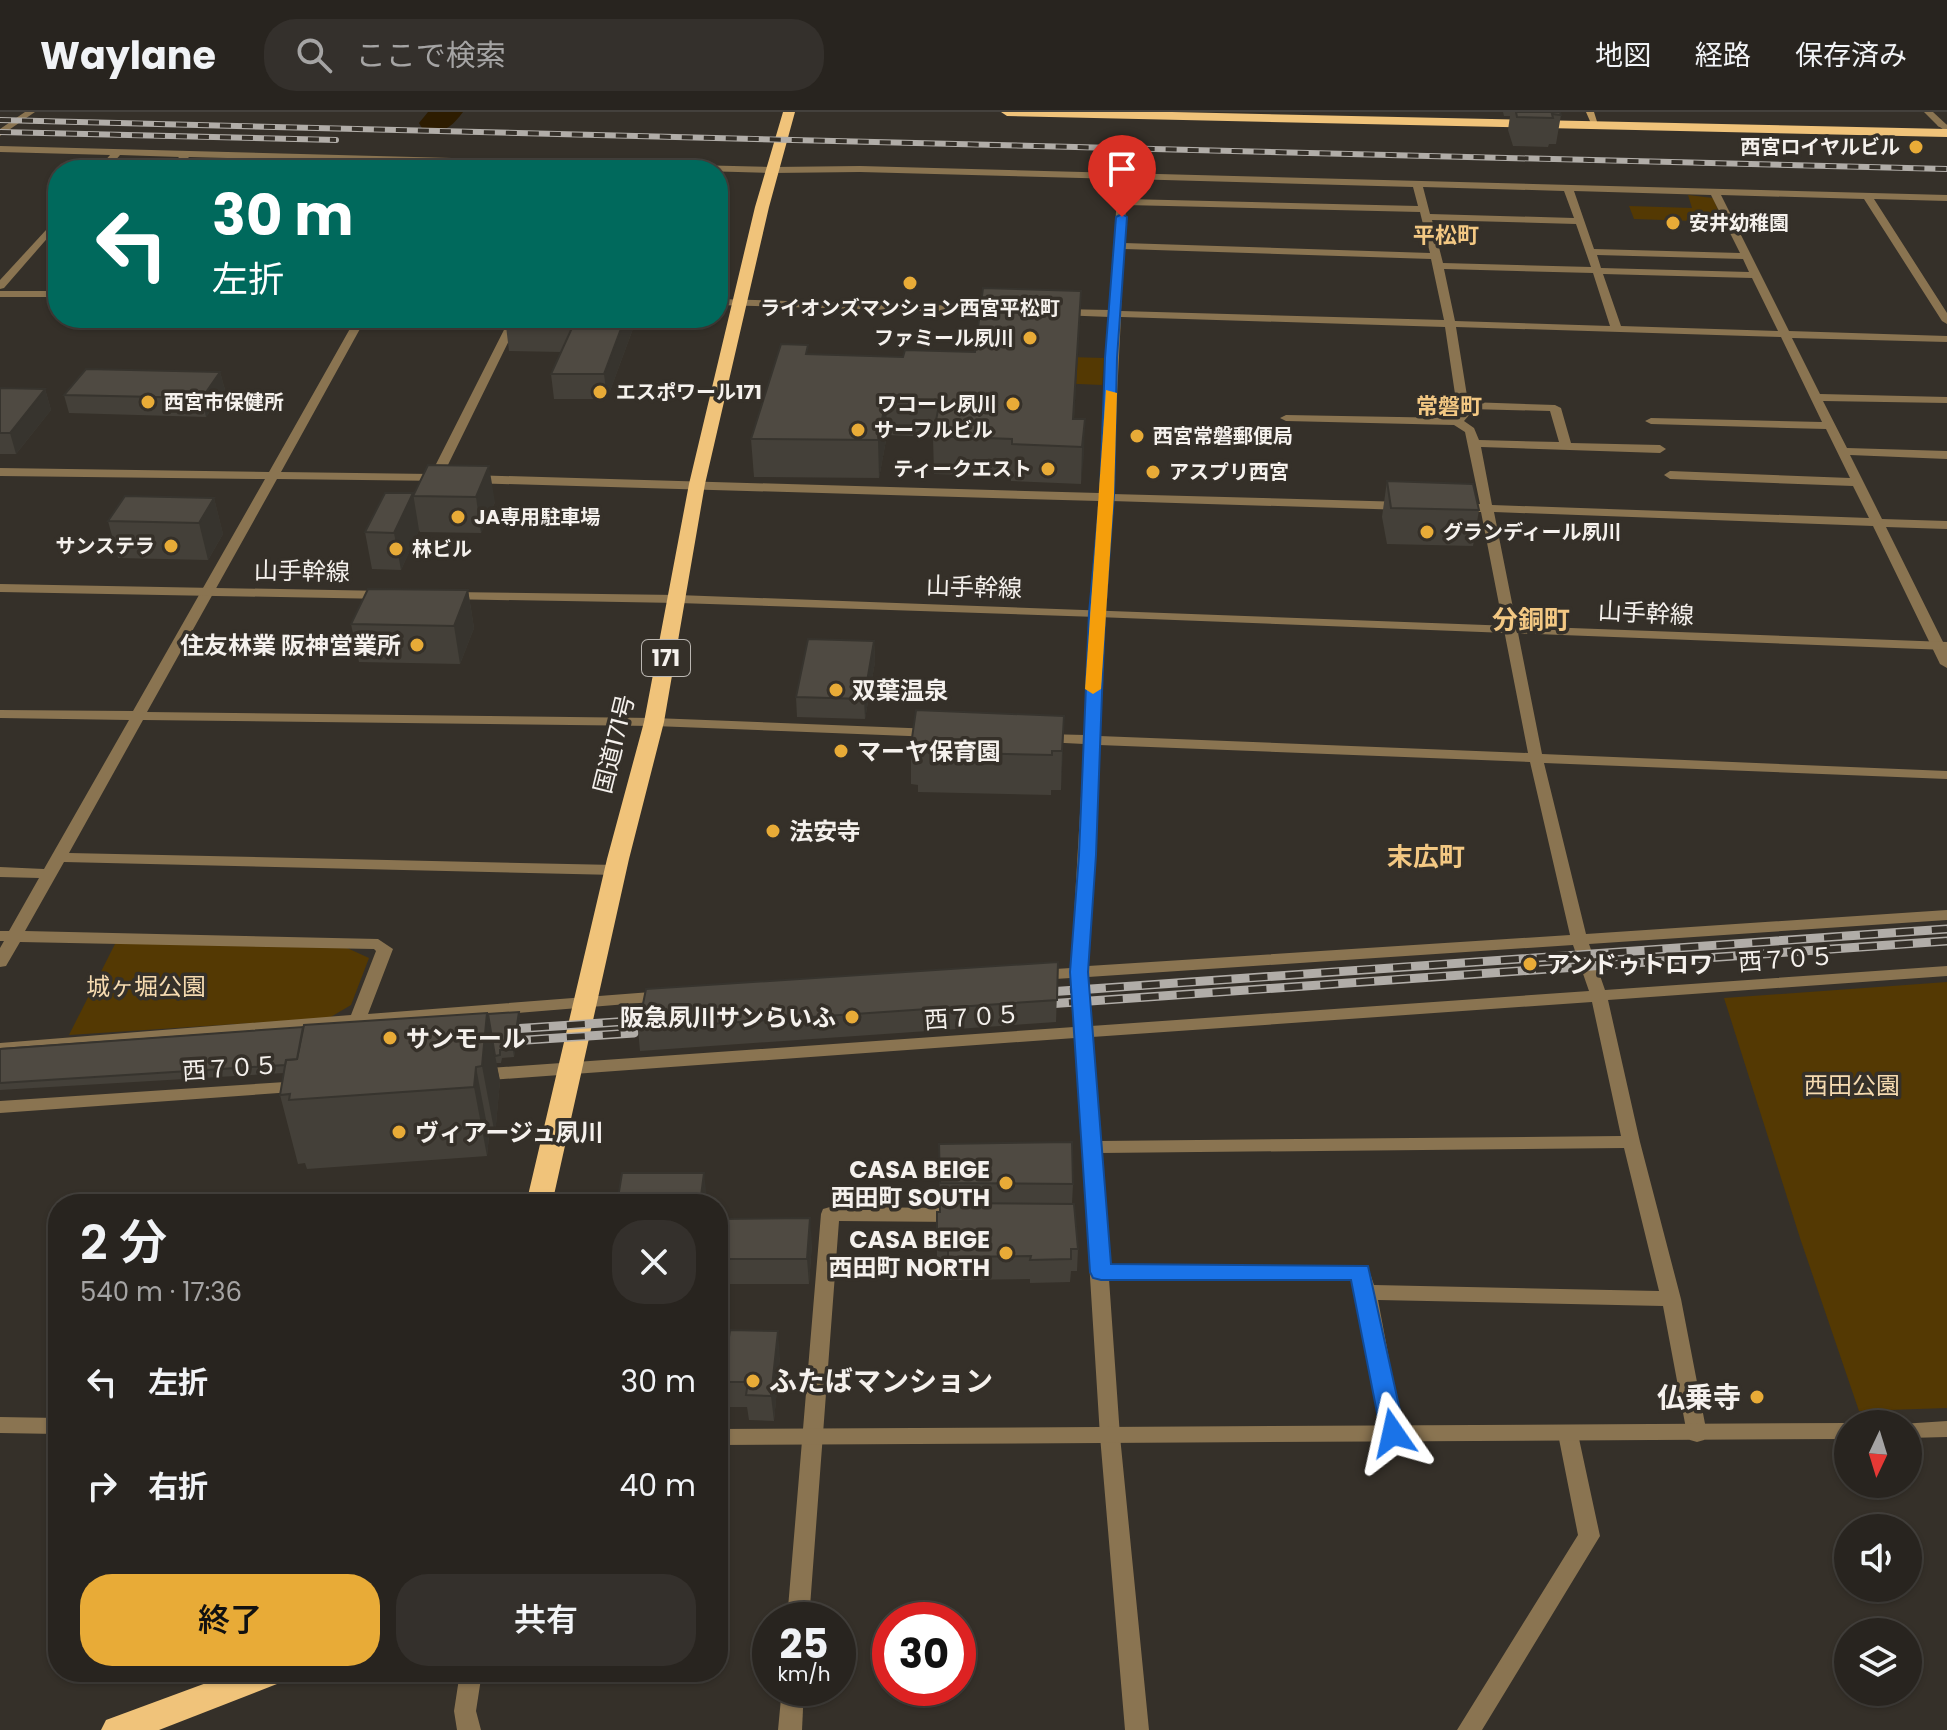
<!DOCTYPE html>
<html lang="ja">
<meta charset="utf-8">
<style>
body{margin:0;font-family:Poppins,"Noto Sans JP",sans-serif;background:#34302c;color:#f1f3f6;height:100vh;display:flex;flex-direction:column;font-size:30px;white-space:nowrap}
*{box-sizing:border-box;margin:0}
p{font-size:26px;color:#a5a4a4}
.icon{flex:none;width:44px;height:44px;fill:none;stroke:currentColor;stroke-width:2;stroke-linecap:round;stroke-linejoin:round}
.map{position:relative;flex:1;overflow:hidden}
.details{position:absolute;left:48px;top:1082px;width:680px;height:488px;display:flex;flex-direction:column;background:#28241f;border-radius:32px;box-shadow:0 2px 6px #0004,0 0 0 2px #44413d}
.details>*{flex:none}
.banner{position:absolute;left:48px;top:48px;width:680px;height:168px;border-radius:32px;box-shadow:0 2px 6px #0004,0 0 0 2px #44413d;background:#00695c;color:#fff;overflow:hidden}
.needle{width:52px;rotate:184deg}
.controls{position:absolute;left:1834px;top:1298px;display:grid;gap:16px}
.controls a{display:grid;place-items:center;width:88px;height:88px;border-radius:50%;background:#28241f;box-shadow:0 2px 6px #0004,0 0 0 2px #44413d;font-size:40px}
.speed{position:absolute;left:752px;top:1490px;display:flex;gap:16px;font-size:40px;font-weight:700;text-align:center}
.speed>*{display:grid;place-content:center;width:104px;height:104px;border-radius:50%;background:#28241f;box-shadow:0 2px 6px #0004,0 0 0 2px #44413d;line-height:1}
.speed small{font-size:20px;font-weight:400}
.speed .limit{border:12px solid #d22;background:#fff;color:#111}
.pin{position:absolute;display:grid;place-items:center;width:68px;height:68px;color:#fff;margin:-82px -34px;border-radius:50% 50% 50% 0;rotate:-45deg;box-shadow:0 0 8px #0007}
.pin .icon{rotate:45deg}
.me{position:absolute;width:88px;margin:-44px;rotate:349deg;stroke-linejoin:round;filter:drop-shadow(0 0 6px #0008)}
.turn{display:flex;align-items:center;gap:28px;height:168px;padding:0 32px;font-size:36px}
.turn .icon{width:104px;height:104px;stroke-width:2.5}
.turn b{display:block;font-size:56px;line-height:68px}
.round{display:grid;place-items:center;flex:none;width:84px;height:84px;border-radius:32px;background:#34302c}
.head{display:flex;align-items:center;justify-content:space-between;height:136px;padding:0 32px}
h1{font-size:48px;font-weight:600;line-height:60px}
.button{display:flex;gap:16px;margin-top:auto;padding:16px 32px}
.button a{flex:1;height:92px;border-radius:32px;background:#e8ab37;color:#111;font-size:32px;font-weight:600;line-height:92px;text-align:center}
.button a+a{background:#34302c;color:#f1f3f6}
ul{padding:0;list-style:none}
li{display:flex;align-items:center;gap:24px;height:104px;padding:0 32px}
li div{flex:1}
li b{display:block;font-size:30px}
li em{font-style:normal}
header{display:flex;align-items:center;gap:48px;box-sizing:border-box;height:112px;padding:0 40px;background:#28241f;border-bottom:2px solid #44413d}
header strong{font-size:38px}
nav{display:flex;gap:44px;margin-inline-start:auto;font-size:28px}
.search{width:560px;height:72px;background:#34302c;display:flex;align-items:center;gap:20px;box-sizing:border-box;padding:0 28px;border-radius:32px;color:#a5a4a4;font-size:30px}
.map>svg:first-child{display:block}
</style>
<header>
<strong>Waylane</strong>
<div class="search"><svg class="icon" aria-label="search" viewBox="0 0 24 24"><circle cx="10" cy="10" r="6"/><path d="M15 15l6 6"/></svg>ここで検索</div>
<nav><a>地図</a><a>経路</a><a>保存済み</a></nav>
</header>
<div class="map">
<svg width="1947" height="1618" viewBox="0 0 1947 1618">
<rect width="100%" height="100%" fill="#353029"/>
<g fill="#543903">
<path d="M1688,83L1713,86L1723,110L1634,107L1629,94L1692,96Z"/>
<path d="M1034,244L1104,246L1102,273L1031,270Z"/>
<path d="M116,830L347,836L369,846L351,893L329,906L69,923Z"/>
<path d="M1947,870V1296L1859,1299L1800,1126L1724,886Z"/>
</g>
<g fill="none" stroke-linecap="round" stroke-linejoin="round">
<path fill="#2d1c00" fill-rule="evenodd" d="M428,0H463C452,15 442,23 423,18L419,11Z"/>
<g fill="#8a7451" fill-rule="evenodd">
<path d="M1924,0H1933L1947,13L1939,15Z"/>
<path d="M0,34L452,46L457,49L452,58H442L446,52L189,45L177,58H167L179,45L120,43L107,58H97L110,43L0,40Z"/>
<path d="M860,54L1947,83V89L1874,87L1947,201V212L1942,209L1864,87L1721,83L1789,219L1947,224V230L1792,226L1820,282L1947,285V291L1823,289L1847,336L1947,339V347L1850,343L1882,407L1947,409V417L1886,415L1947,538V556L1940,552L1873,414L1494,400L1542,642L1947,659V667L1544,651L1586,822L1947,798V808L1589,832L1605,878L1947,854V864L1608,888L1640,1030L1681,1187L1707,1322L1704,1328L1697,1330L1690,1328L1687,1322L1663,1194L1378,1188L1403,1321L1400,1327L1393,1329L1386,1327L1383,1321L1354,1167H1109L1120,1324L1149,1618H1125L1100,1324L1075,926L476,969L470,967L467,963L470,959L476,957L1074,915L1071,866L1039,868L1031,863L1039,858L1071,856L1084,632L1045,630L1038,626L1045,622L1085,623L1099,389L469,371L463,367L469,363L1099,381L1110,205L1059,203L1054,200L1059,197L1110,198L1118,67L860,60L773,61L768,58L773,55ZM1128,67L1413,75L1418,94L1127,87ZM1423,75L1564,79L1574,106L1430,102ZM1574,79L1711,83L1740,141L1594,137ZM1126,93L1420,100L1430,141L1124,131ZM1432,108L1576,112L1591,155L1443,151ZM1124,137L1431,147L1444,208L1121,199ZM1597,143L1743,147L1749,160L1601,156ZM1444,157L1593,161L1610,214L1455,209ZM1603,162L1752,166L1778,219L1621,214ZM1121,205L1445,215L1458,302L1454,306L1286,303L1280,306L1286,309L1454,313L1465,320L1480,392L1457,391L1451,395L1457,399L1481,400L1528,641L1099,624L1111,389L1406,398L1412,394L1406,390L1112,382ZM1456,215L1781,225L1822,310L1651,306L1645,309L1651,312L1826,317L1850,366L1670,359L1664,363L1670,367L1853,374L1869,406L1492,393L1481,335L1660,341L1666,337L1660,333L1571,331L1561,296L1555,293L1468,290ZM1469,297L1550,299L1559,330L1479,328L1474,316L1464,309L1470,302ZM1099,633L1530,650L1570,823L1088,854ZM1573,833L1589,879L1091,914L1088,865ZM1592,890L1621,1024L1099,1029L1092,925ZM1624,1036L1659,1179L1374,1173L1368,1155L1361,1153H1108L1100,1041Z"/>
<path d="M58,105V114L4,176L0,177V168Z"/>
<rect x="0" y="179" width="58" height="6"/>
<path d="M718,187L1000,195L1005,198L1000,201L718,193Z"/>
<path d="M356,206H366L281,360L431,362L510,206H520L443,363L448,366L446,369L277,367L147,600L654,606L934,617L941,621L934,625L654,614L143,608L69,741L616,753L624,758L616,763L64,750L25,819L378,827L393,837L368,902L664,879L672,884L664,889L0,943V931L351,903L376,839L374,837L20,830L6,854L0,855V836L4,829H0V819H9L39,766L0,765V755L44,757L129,608L0,606V598L133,599L265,367L0,364V356L269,360Z"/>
<path d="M301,969L307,971L310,975L307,979L0,1001V989Z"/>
<path d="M830,1095L957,1096L964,1098L966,1103L964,1108L957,1110L839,1109L809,1508H787L821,1102L823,1097Z"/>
<path d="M0,1305L58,1306V1322L0,1321Z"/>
<path d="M1568,1314L1575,1316L1578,1322L1600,1424L1482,1618H1457L1578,1423L1558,1322L1561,1316Z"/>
<path d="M460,1560H482L476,1599L481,1618H457L454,1599Z"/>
<path d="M782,1576H804L802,1618H778Z"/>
</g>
<g fill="#8a7451" fill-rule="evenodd">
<path d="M25,0H35L0,24V17Z"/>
<path d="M1942,10L1947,13V20L1937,13Z"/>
<path d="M449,47L773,55L778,58L773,61L452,52L449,51Z"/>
<path d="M0,472L386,479L393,483L386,487L0,480Z"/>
<path d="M449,480L678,483L1947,530V538L1097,505L678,491L444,487L442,484Z"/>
<path d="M1947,1309V1325L1908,1326V1312H1901Z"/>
<path d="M1848,1311L1852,1312H1848V1327L718,1333V1317Z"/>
</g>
<path fill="#bc985f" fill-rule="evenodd" d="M1586,0H1594L1599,16H1593Z"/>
<g fill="#f0c37a" fill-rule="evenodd">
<path d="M783,0H795L769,95L705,372L664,610L629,747L552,1092H526L607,747L644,610L689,372L755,95Z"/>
<path d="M1001,0H1172L1947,17V25L1007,4Z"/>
<path d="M236,1560H287L282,1570L159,1618H101L106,1608Z"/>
</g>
<defs>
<g id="rail-far1">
<path d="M0,8L1947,57"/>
<path d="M0,20L336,28"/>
</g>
<g id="rail">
<path d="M1034,881L1947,817"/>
<path d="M1033,893L1947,829"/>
<path d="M495,918L662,907"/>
<path d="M495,930L634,921"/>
</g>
</defs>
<use href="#rail-far1" stroke="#b1ada8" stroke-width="6"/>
<use href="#rail" stroke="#b1ada8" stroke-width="9"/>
<use href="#rail-far1" stroke="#353029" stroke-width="4" stroke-dasharray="11" stroke-linecap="butt"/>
<use href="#rail" stroke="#353029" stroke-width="6" stroke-dasharray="18" stroke-linecap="butt"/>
</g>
<g fill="#444039">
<path d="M1503,0H1560L1561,3L1556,32H1549L1548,35L1513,34L1508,18L1510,4H1504Z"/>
<path d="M1081,179L1074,307H1085L1081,372L1011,369V364L934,362L933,325L887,323L879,366L754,365L751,327L809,243L903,245L975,240Z"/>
<path d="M510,206H637L607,287H554L551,262L561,240L509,239L506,214Z"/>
<path d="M220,260L225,278L206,305L69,301L64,283Z"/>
<path d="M0,276L45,277L51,298L16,342H0Z"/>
<path d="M428,353L495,390L481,421L420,420L419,418L401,458L372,457L365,420L413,381L414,384Z"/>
<path d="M1387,369L1479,398L1473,434L1387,432L1382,405Z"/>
<path d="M214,386L223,422L208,448L118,446L108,409Z"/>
<path d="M468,478L474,516L460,552L359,550L351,512Z"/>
<path d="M874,529L875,550L865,607L797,605L796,585Z"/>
<path d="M1064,604L1061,678H1051V683L918,680V673L911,672V633Z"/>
<path d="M1058,850L1056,910L640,939L638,917Z"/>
<path d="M519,900L520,907L514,945L502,946L501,951H496L500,969L495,1023L489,1024L487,1044L307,1057L305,1051L298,1052L280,983L284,961L0,978V936Z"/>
<path d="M939,1032L1073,1072L1072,1092L1078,1137L1077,1159H1071L1070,1170L1030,1171V1167L949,1168L948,1160H937V1100H940Z"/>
<path d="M718,1107L812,1131L809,1172H718Z"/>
<path d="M718,1238L780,1244L774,1309L749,1308L747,1295H718Z"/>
</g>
<g fill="#37342e">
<path d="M1081,179L1080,213L1072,334L1073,307Z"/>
<path d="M625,206H637L607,287L604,262Z"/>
<path d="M220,260L225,278L206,305L202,286Z"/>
<path d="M45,277L51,298L16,342L10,321Z"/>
<path d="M886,287L887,323L879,366L878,328Z"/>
<path d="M1085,307L1084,344L1081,372L1082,335Z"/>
<path d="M489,354L495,390L481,421L476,385Z"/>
<path d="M413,381L419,418L401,458L394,421Z"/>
<path d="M214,386L223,422L208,448L199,411Z"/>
<path d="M468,478L474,516L460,552L454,514Z"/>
<path d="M874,529L875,550L865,607L864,587Z"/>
<path d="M1064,604L1063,643L1061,678L1062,639Z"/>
<path d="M519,900L520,907L514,945L513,938Z"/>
<path d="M487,901L500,969L495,1023L482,954Z"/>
<path d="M476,955L489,1024L487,1044L474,975Z"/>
<path d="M704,1061L707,1086L706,1092H700Z"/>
<path d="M810,1106L812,1131L809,1172L807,1147Z"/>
<path d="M778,1219L780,1244L774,1309L771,1284Z"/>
</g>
<g fill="#4f4a42" stroke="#37342e" stroke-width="2">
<path d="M1516,0H1560L1561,3L1552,2L1553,6L1517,5Z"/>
<path d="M983,176L1081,179L1073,307H1085L1082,335L1012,332V327L933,324L940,288L886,287L878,328L751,327L781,232L808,233L806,242L903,245L905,238L975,240Z"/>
<path d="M510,206H625L604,262H551L572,216L506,214Z"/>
<path d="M86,257L220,260L202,286L64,283Z"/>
<path d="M0,276L45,277L10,321H0Z"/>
<path d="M428,353L489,354L476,385L413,384Z"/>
<path d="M1387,369L1473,372L1479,398L1391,396Z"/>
<path d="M385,381H413L394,421L365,420Z"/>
<path d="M125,384L214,386L199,411L108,409Z"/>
<path d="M368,477L468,478L454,514L351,512Z"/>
<path d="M808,527L874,529L864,587L796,585Z"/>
<path d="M916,598L1064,604L1062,639H1052V643L917,640L918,633H911Z"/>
<path d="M1058,850L1057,888L638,917L646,877Z"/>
<path d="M519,900L513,938H500V943L495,944L488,902Z"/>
<path d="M487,901L482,954L476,955L474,975L289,988L290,982L280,983L286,948L297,947L304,913Z"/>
<path d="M303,915L297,947L286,948L285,953L0,971V937Z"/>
<path d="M1072,1030L1073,1072L940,1071L939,1032Z"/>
<path d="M622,1061H704L700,1092H617Z"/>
<path d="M940,1091L1074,1092L1078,1137H1071V1147L1030,1148L1031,1144L948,1145V1137H937V1100H940Z"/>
<path d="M810,1106L807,1147H718V1107Z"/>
<path d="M730,1218L778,1219L771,1284L746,1283L748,1270H718V1238H727Z"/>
</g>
<path fill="#1a73e8" stroke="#114b97" stroke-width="2" d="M1122,102L1127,105L1117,246L1114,383L1105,501L1096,743L1088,860L1111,1152L1368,1154L1405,1321L1401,1328L1393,1331L1385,1328L1381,1321L1351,1168H1101L1093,1166L1090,1160L1070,860L1079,743L1089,501L1100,383L1105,246L1116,105Z"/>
<path fill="#f59e0b" d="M1106,278L1117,281L1114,383L1101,577L1093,582L1085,577Z"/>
<g fill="#e8ab37" stroke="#353029" stroke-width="3">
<circle cx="1916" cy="35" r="8"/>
<circle cx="1673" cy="111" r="8"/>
<circle cx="910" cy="171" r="8"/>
<circle cx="1030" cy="226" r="8"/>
<circle cx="600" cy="280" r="8"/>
<circle cx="148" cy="290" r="8"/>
<circle cx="1013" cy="292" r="8"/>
<circle cx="858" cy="318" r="8"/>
<circle cx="1137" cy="324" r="8"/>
<circle cx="1048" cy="357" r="8"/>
<circle cx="1153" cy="360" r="8"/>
<circle cx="458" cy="405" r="8"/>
<circle cx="1427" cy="420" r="8"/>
<circle cx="171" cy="434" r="8"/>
<circle cx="396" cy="437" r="8"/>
<circle cx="417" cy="533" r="8"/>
<circle cx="836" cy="578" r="8"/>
<circle cx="841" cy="639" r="8"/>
<circle cx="773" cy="719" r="8"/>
<circle cx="1530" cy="852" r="8"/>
<circle cx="852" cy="905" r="8"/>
<circle cx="390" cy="926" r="8"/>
<circle cx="399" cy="1020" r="8"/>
<circle cx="1006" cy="1071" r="8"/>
<circle cx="1006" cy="1141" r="8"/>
<circle cx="753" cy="1269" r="8"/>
<circle cx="1757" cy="1285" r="8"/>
</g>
<g text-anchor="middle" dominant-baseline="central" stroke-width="7" stroke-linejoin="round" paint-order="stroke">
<g font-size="20" font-weight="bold" fill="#f5f1ed" stroke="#353029" text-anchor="start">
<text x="1900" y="35" text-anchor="end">西宮ロイヤルビル</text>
<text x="1689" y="111">安井幼稚園</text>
<text x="910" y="196" text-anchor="middle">ライオンズマンション西宮平松町</text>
<text x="1014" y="226" text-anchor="end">ファミール夙川</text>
<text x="616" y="280">エスポワール171</text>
<text x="164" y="290">西宮市保健所</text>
<text x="997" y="292" text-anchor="end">ワコーレ夙川</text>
<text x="874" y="318">サーフルビル</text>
<text x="1153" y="324">西宮常磐郵便局</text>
<text x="1032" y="357" text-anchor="end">ティークエスト</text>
<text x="1169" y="360">アスプリ西宮</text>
<text x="474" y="405">JA専用駐車場</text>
<text x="1443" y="420">グランディール夙川</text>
<text x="155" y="434" text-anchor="end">サンステラ</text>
<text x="412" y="437">林ビル</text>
</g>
<g font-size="22" font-weight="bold" fill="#f3c883" stroke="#353029">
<text x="1446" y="123">平松町</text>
<text x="1449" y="294">常磐町</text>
</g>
<rect fill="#353029" stroke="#bbb7b2" stroke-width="2" x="642" y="528" width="48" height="36" rx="6"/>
<g font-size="22" font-weight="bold" fill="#f5f1ed">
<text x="666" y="546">171</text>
</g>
<g font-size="24" fill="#f5f1ed" stroke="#353029">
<text transform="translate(302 459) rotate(1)">山手幹線</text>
<text transform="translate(974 475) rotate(2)">山手幹線</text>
<text transform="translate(1646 501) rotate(3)">山手幹線</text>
<text transform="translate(614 632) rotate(-76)">国道171号</text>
<text transform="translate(1786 847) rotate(-4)">西７０５</text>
<text transform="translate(972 905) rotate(-4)">西７０５</text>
<text transform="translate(230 956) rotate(-4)">西７０５</text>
</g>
<g font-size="24" font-weight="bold" fill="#f5f1ed" stroke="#353029" text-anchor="start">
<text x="401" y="533" text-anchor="end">住友林業 阪神営業所</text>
<text x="852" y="578">双葉温泉</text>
<text x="857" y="639">マーヤ保育園</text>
<text x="789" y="719">法安寺</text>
<text x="1546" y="852">アンドゥトロワ</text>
<text x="836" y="905" text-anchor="end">阪急夙川サンらいふ</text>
<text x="406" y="926">サンモール</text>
<text x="415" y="1020">ヴィアージュ夙川</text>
<text x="990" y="1057" text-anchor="end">CASA BEIGE<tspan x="990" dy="28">西田町 SOUTH</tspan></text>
<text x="990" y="1127" text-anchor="end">CASA BEIGE<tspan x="990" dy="28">西田町 NORTH</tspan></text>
</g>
<g font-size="24" fill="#f5dab0" stroke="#353029">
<text x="146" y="874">城ヶ堀公園</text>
<text x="1852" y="973">西田公園</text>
</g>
<g font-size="26" font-weight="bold" fill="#f3c883" stroke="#353029">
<text x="1531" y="508">分銅町</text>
<text x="1426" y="745">末広町</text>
</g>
<g font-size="28" font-weight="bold" fill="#f5f1ed" stroke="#353029" text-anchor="start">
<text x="769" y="1269">ふたばマンション</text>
<text x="1741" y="1285" text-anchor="end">仏乗寺</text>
</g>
</g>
</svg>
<div class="controls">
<a><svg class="needle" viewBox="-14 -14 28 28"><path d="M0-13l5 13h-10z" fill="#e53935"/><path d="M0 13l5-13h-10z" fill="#a5a4a4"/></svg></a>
<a><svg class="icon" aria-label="sound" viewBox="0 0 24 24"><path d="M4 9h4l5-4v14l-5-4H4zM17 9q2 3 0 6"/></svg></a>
<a><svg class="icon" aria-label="layers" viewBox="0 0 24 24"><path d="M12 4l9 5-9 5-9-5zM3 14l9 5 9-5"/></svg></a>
</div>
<div class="speed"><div>25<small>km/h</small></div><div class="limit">30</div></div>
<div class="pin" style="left:1122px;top:105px;background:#d93025"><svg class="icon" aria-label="arrive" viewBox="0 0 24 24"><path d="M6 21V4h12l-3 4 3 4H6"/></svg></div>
<svg class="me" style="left:1393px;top:1321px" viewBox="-20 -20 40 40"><path d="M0-17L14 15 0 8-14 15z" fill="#1a73e8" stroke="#fff" stroke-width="4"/></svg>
<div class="banner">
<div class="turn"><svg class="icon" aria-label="left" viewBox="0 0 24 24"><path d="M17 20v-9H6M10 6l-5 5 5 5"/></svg><div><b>30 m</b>左折</div></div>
</div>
<section class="details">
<div class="head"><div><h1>2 分</h1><p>540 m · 17:36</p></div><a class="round"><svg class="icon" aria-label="close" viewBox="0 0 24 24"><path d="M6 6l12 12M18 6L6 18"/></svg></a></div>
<ul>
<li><svg class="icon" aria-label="left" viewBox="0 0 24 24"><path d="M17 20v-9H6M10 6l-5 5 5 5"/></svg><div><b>左折</b></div><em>30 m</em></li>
<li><svg class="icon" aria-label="right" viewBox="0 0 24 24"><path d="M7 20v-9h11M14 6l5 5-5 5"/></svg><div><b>右折</b></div><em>40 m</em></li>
</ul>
<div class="button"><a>終了</a><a>共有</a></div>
</section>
</div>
